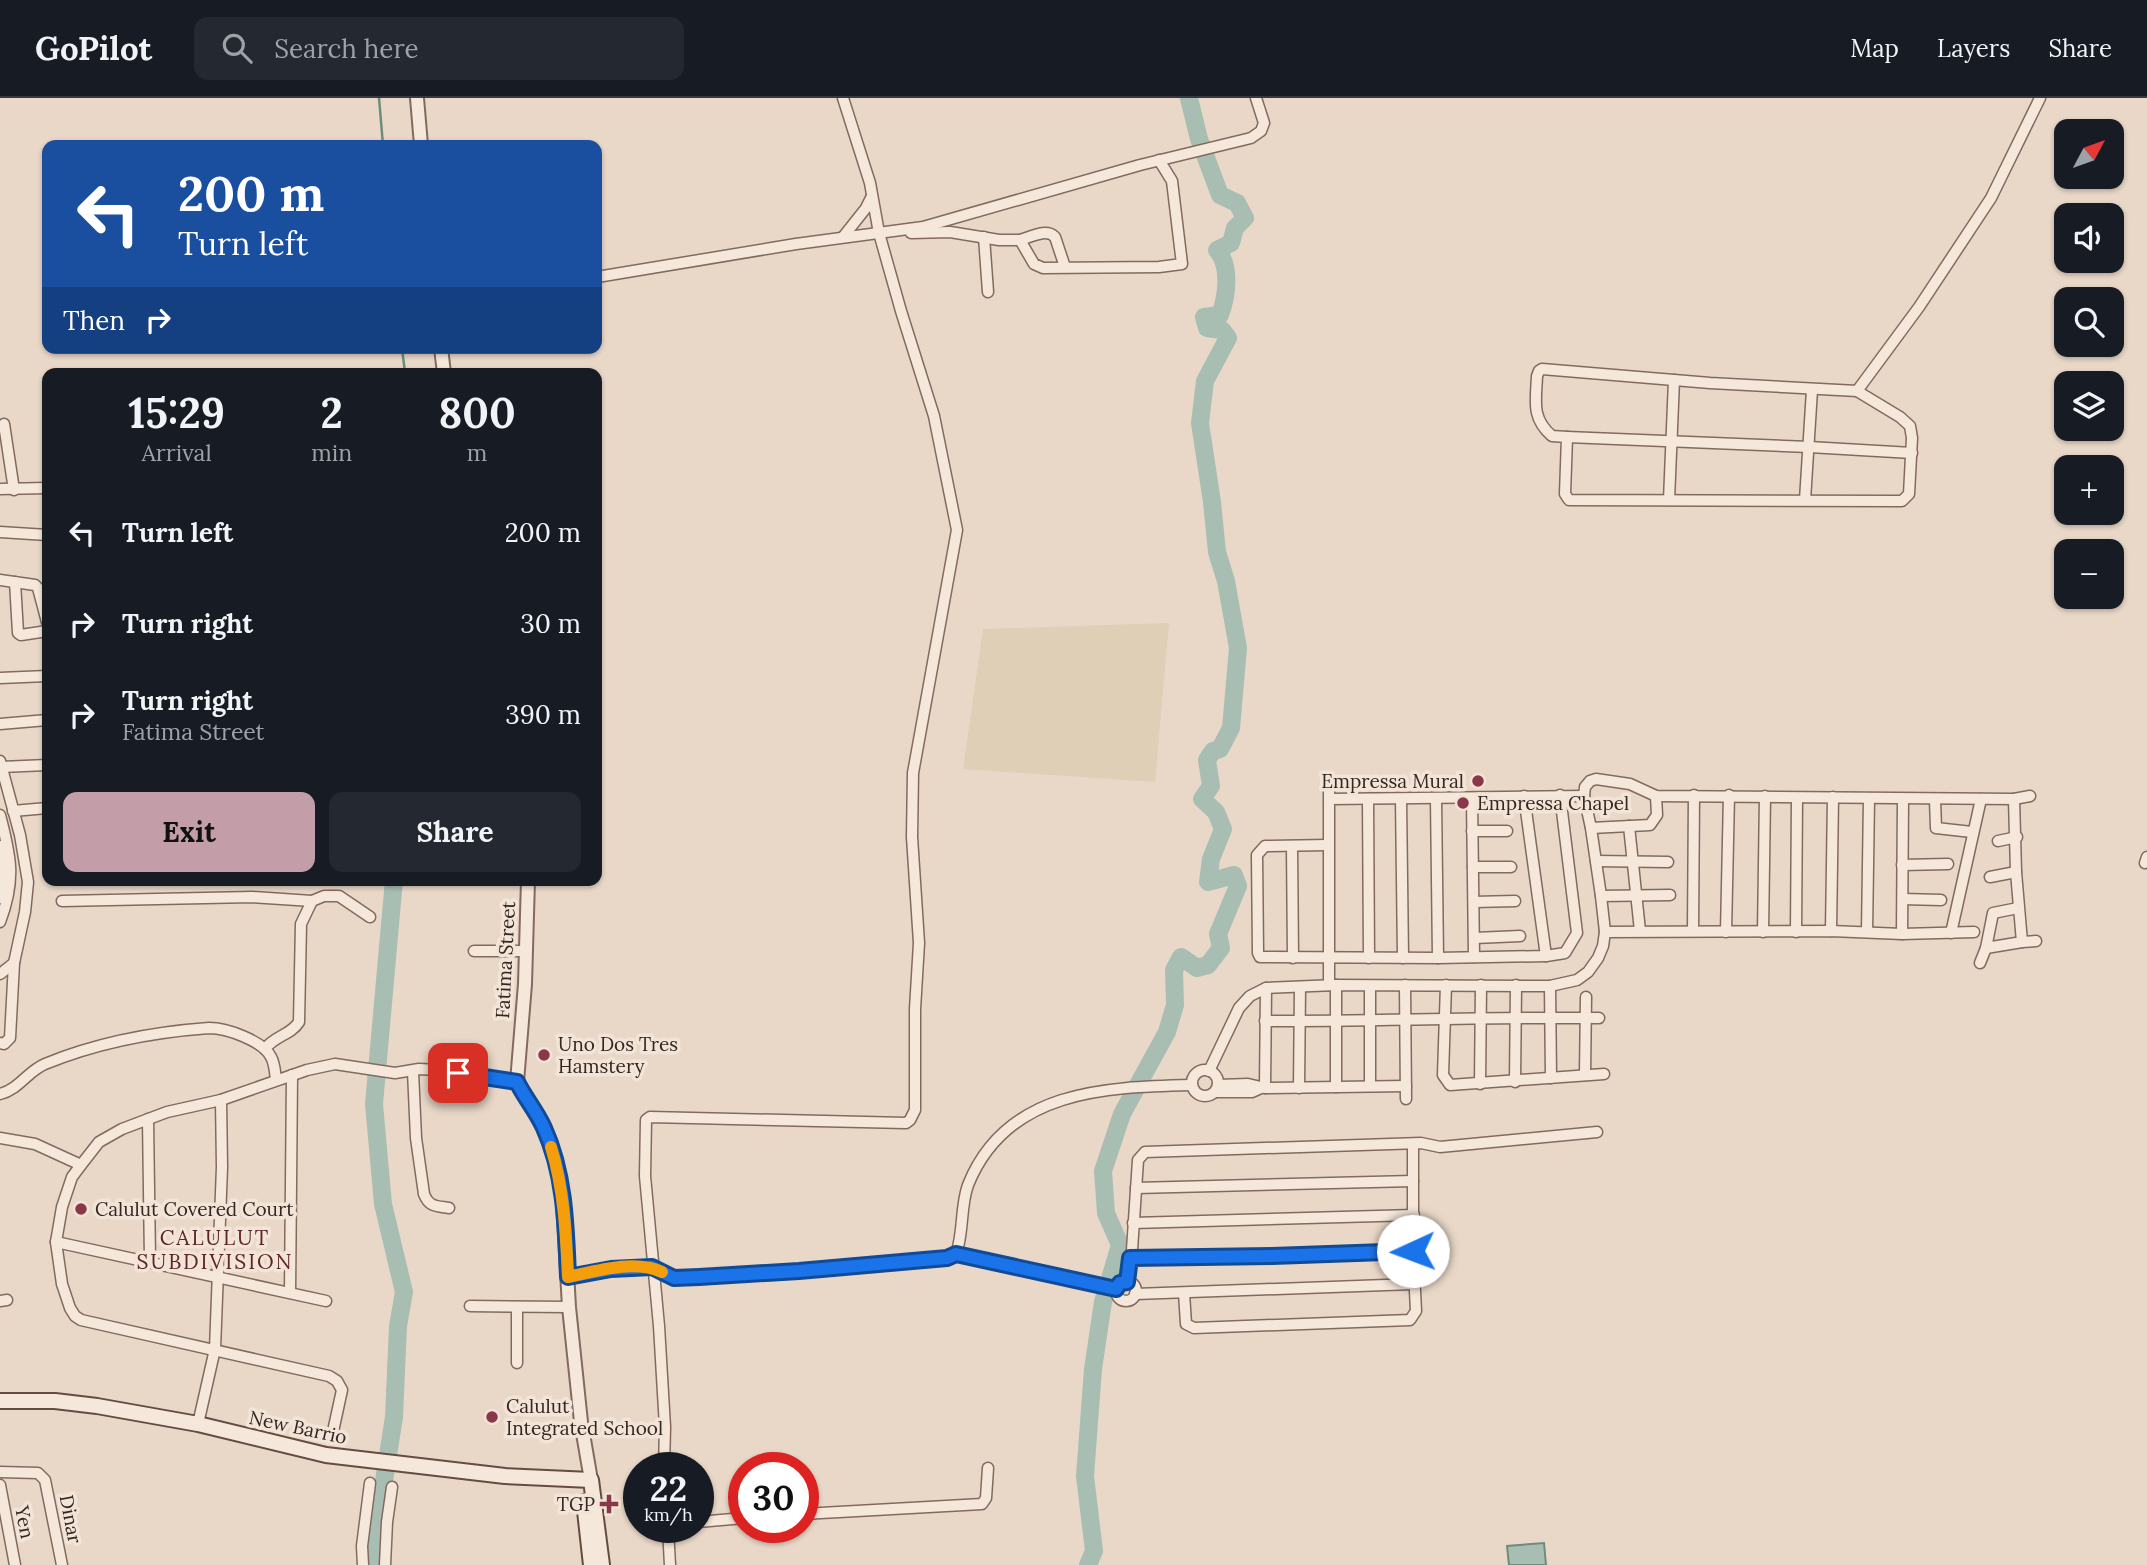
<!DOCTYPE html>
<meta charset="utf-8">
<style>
body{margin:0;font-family:Lora,serif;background:#242831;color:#f1f3f6;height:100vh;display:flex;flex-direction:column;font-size:26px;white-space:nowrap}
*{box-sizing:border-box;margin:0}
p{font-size:23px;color:#9ea1a6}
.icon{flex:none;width:38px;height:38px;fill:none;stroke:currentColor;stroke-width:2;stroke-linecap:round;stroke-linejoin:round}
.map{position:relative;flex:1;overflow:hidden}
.panel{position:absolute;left:42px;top:270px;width:560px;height:518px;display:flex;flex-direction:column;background:#171b24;border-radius:14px;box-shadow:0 2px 5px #0004}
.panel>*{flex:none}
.guide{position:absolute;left:42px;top:42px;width:560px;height:214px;border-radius:14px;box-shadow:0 2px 5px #0004;background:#1a4fa0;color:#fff;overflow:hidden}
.needle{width:46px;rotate:49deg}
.fabs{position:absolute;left:2054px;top:21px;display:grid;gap:14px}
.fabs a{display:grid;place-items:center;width:70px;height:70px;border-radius:14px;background:#171b24;box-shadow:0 2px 5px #0004;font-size:35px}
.speed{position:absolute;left:623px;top:1354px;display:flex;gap:14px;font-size:35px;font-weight:700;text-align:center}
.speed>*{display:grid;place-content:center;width:91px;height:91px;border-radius:50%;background:#171b24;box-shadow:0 2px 5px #0004;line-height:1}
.speed small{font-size:18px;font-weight:400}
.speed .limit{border:10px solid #d22;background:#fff;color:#111}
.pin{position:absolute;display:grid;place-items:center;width:60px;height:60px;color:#fff;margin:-30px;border-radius:14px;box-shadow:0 4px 10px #0006}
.me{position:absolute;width:77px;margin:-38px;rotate:268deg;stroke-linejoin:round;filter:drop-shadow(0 0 5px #0008)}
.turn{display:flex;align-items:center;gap:24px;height:147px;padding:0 21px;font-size:32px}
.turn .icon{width:91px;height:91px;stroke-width:2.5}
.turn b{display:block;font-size:49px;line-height:60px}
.then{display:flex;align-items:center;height:66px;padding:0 21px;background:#0003;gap:14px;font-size:26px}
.eta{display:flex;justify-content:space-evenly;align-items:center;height:119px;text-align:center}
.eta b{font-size:42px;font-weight:800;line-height:49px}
.action{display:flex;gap:14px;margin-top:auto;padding:14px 21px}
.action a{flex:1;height:80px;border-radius:14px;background:#c39ea8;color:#111;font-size:28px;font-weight:800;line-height:80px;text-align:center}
.action a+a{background:#242831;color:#f1f3f6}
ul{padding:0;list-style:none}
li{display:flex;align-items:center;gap:21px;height:91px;padding:0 21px}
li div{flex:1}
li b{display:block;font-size:26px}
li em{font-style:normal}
header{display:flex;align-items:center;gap:42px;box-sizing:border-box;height:98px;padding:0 35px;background:#171b24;border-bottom:2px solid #363941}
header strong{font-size:33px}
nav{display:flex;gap:38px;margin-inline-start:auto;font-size:24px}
.search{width:490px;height:63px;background:#242831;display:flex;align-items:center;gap:18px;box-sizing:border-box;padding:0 24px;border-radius:14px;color:#9ea1a6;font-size:26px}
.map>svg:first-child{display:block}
</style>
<header>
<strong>GoPilot</strong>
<div class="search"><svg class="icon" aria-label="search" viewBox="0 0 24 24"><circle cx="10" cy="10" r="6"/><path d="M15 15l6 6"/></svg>Search here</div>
<nav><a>Map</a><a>Layers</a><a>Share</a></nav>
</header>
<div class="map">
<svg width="2147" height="1467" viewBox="0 0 2147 1467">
<rect width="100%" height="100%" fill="#e9d8c8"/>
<path fill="#decfb6" d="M1169,525L1155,684L963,671L983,531Z"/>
<path fill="#a8beb3" stroke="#708b7e" stroke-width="2" d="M1544,1445L1546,1467H1509L1507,1448Z"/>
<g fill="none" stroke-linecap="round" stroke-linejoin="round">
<g stroke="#708b7e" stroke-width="2.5">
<path d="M379,0L383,47"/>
<path d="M402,250L405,275"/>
</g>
<g stroke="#a8beb3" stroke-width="18">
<path d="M374,1467L378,1421L394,1319L398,1228L404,1194L383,1106L374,1006L394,782"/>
<path d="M1088,1467L1094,1453L1085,1378L1093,1271L1103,1204L1120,1147L1106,1115L1103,1073L1122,1016L1167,934L1175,907L1174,872L1181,859L1197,870L1208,867L1221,850L1218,836L1238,788L1234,777L1208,784L1211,761L1223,731L1216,714L1202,701L1211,688L1207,662L1213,653L1220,651L1231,630L1238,550L1226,483L1217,454L1212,404L1200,325L1205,283L1228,240L1222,232L1207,230L1204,219L1220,217C1227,198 1231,168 1217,152L1231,145L1235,130L1245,120L1237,105L1220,97L1199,41L1189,0"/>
</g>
<defs>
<g id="minor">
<path d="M911,135L950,134L999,142H1020L1034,166L1043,170L1159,169L1182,166L1172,83L1159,62"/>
<path d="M843,139L866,110L872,98"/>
<path d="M984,139L988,194"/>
<path d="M1020,142C1031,139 1046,130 1055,139L1065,169"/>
<path d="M597,179L796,146L923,129L1140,67L1251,40L1261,33L1264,25L1256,0"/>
<path d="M1542,271L1710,285L1857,293L1900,319L1910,328L1912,340L1909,396L1902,403L1569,402L1565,396L1567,339L1552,338C1531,320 1536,303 1537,278L1539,273Z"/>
<path d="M1857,293L1919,209L1991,100L2040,0"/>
<path d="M4,326L14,392"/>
<path d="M1567,339L1809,349L1912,355"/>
<path d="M0,391L47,390"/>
<path d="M1669,402L1674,282"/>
<path d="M1805,402L1812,292"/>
<path d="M0,434L47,437"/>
<path d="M0,482L35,487L38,490L47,524"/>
<path d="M15,484L18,535L21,537L47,533"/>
<path d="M0,580L47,578"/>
<path d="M0,626L47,622"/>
<path d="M0,663L20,737L28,784L25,814L14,865L10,940L4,946L0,945"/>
<path d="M1,669L47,667"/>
<path d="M1329,687V887"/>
<path d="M1524,698L1546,858"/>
<path d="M1330,701L1584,698"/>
<path d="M1368,701L1369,860"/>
<path d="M1401,701L1403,860"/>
<path d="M1436,701L1438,860"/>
<path d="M1472,701L1474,859"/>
<path d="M2014,701L2030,698"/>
<path d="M1935,702L1936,730L1972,734"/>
<path d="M13,713L47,710"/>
<path d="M0,717C11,759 16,782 0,824"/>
<path d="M1629,728L1640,833"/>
<path d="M1591,730L1650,727L1657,717L1656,698"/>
<path d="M1472,733H1507"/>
<path d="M1998,743L2017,739"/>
<path d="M1328,747L1265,748L1257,757L1258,855L1260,859L1438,860L1546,858L1565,855L1577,835L1560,697"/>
<path d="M0,748L4,769L0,800"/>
<path d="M1292,748L1293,860"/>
<path d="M1596,763L1668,764"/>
<path d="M2145,765L2147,759"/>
<path d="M1902,767L1948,766"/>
<path d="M1473,769H1511"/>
<path d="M1990,779L2016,774"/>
<path d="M1601,798L1670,797"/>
<path d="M1903,801L1941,802"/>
<path d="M62,803L252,799L312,803L324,798H339L370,819"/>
<path d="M1474,804L1515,803"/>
<path d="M1693,833L1694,697"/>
<path d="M1831,833L1833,699"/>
<path d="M1605,834L1831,833L1902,836L1974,834"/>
<path d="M1726,834L1729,697"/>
<path d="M1763,834L1765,698"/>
<path d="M1796,834L1797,700"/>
<path d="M1867,834L1869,701"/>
<path d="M1951,835L1981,701"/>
<path d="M1902,836L1903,701"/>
<path d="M1475,840L1520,838"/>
<path d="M2022,844L2036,843"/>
<path d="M474,853H526"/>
<path d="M1980,865L1986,850"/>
<path d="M0,876L14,865"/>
<path d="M1336,887V989"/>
<path d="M1405,887L1406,1001"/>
<path d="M1446,887L1443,977L1450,987L1604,976"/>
<path d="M1550,888L1551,980"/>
<path d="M1265,923C1377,923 1488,919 1599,920"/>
<path d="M265,951C274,938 291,937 299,924L301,826L312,803"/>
<circle cx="1205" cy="985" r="13"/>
<path d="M413,973L416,1040L424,1096C429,1109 436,1108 449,1110"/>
<path d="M1209,973L1239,910L1250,898L1266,890L1336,887L1550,888L1577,882L1588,874L1598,860L1603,848L1605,834L1601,798L1591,730L1584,698L1585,689L1590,683L1596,681L1630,686L1656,698L2014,701L2016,774L2022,844L1986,850L1993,815L2018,810"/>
<path d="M1585,977L1586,899"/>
<path d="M1515,984L1516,887"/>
<path d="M1480,986L1481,887"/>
<path d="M1218,987L1248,986L1265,990L1406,988"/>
<path d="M1370,988V888"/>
<path d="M1265,990L1266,890"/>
<path d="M1299,990L1300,889"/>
<path d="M1215,994H1252L1261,990"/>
<path d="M0,996C18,992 28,973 45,966C96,945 154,934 209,930C227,930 263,943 271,959C275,966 275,975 276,982"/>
<path d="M148,1021L150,1163"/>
<path d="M0,1040L35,1046L81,1067"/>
<path d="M1136,1090L1413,1083"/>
<path d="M1133,1125L1414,1117"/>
<path d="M56,1144L326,1203"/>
<path d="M956,1156L1116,1191"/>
<path d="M1131,1160L1413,1153"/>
<path d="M568,1179L611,1171L652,1169L674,1180L799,1173L947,1160L956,1156C964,1134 960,1109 968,1087C1006,992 1105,989 1192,987"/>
<path d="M1127,1183L1132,1152L1138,1062L1145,1054L1421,1045L1440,1049L1597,1034"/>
<circle cx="1126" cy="1193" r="10"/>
<path d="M290,1194L292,977"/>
<path d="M1184,1195L1186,1226L1194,1230L1410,1222L1416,1213L1413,1153V1047"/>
<path d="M1135,1196L1413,1186"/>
<path d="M0,1203L7,1202"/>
<path d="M470,1208L569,1209"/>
<path d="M517,1265V1209"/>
<path d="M198,1326L215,1251L222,1069L221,1002"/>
<path d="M332,1338L342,1292L337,1283L329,1278L81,1222L75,1218L70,1210L62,1186L56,1144L62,1109L72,1079L81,1067L99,1044L122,1031L167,1014L221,1002L307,972L335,966L395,975L419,971L437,972L517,984"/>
<path d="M664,1370L665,1329L659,1228L645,1078L646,1022L650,1019L906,1025L910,1022L915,1012V911L919,845L912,739L913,675L957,432L934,318L901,213L879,135L870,85L843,0"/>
<path d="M0,1374L38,1375L45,1382L62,1467"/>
<path d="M0,1387L15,1467"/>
<path d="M803,1416L982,1406L986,1400L988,1370"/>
<path d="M698,1424L744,1420"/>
<path d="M668,1430L670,1467"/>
<path d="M363,1467L362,1448L370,1385"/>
<path d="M385,1467L387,1424L392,1389"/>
</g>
<g id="tertiary">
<path d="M417,0L421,47"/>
<path d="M441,250L444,275"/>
<path d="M528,782L525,886L517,984L544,1029L557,1069L563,1103L569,1209L581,1324L591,1382"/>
</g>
<g id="secondary">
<path d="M0,1303H55L97,1308L198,1326L326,1357L505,1378L591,1382L602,1467"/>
<path d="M584,1404L591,1467"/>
</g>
</defs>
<use href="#minor" stroke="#836a5f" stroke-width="13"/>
<use href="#tertiary" stroke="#836a5f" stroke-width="16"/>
<use href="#secondary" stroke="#654c42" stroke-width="18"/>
<use href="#minor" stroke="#f5e7da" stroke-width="10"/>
<use href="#tertiary" stroke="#f5e7da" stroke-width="12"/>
<use href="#secondary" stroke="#f5e7da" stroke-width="14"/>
</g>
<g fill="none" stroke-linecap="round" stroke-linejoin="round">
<defs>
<path id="route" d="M458,975L517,984C525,1000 537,1014 544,1030C565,1076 566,1129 568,1179L611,1171L652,1169L674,1180L699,1179L799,1173L947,1160L956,1156L1116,1191L1120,1185L1127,1184L1130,1160L1272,1158L1413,1153"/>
</defs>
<use href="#route" stroke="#114b97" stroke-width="18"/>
<use href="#route" stroke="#1a73e8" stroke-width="12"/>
<path stroke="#f59e0b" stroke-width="12" d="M551,1049C564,1091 566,1135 568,1179C596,1173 635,1161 662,1174"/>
</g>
<g fill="#8b3649" stroke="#f2e4d7" stroke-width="2.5">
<circle cx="1478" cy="683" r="7"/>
<circle cx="1463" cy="705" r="7"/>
<circle cx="544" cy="957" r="7"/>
<circle cx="81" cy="1111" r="7"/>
<circle cx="492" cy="1319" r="7"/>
<path d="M605.5 1395.5h7v7h7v7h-7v7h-7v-7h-7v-7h7z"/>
</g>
<g text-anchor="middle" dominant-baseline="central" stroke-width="7" stroke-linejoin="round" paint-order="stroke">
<g font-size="19" fill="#352621" stroke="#f2e4d7" text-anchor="start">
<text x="1464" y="683" text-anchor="end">Empressa Mural</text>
<text x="1477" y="705">Empressa Chapel</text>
<text x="558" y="946">Uno Dos Tres<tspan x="558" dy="22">Hamstery</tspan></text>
<text x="95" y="1111">Calulut Covered Court</text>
<text x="506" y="1308">Calulut<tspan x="506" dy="22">Integrated School</tspan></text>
<text x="595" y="1406" text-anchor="end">TGP</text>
</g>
<g font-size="19" fill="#352621" stroke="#f2e4d7">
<text transform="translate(505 862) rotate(-87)">Fatima Street</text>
<text transform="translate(298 1329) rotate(12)">New Barrio</text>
<text transform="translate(71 1421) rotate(79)">Dinar</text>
<text transform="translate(25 1424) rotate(79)">Yen</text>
</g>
<g font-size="21" letter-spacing="2" fill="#5d2526" stroke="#f2e4d7">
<text x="215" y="1139">CALULUT<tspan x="215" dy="24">SUBDIVISION</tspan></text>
</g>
</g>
</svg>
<div class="fabs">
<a><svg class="needle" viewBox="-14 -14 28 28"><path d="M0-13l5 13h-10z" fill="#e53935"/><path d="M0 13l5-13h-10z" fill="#9ea1a6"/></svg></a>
<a><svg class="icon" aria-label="sound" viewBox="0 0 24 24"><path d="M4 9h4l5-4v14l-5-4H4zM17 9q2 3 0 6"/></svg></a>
<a><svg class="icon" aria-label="search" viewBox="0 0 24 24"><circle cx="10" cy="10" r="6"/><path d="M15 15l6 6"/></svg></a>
<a><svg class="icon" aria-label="layers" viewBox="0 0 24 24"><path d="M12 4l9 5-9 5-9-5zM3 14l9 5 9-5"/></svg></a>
<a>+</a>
<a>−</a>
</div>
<div class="speed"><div>22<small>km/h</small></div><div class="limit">30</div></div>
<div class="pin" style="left:458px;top:975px;background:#d93025"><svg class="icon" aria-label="arrive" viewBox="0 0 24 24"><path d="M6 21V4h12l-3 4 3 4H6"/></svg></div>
<svg class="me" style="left:1413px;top:1153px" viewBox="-20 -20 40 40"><circle r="19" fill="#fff"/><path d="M0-13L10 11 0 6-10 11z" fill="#1a73e8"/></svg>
<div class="guide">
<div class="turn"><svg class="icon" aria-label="left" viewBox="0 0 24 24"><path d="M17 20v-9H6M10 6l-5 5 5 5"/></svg><div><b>200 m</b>Turn left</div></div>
<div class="then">Then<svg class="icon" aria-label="right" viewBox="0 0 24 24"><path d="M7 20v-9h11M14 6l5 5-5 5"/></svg></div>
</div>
<section class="panel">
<div class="eta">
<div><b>15:29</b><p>Arrival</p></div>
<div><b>2</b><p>min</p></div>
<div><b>800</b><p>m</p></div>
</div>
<ul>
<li><svg class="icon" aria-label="left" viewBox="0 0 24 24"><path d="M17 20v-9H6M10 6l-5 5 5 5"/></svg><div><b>Turn left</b></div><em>200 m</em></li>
<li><svg class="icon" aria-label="right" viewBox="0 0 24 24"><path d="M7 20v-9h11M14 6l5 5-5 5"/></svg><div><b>Turn right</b></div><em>30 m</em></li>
<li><svg class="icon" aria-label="right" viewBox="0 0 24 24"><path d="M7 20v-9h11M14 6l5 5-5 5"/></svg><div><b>Turn right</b><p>Fatima Street</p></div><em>390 m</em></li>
</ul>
<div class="action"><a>Exit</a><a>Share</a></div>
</section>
</div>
